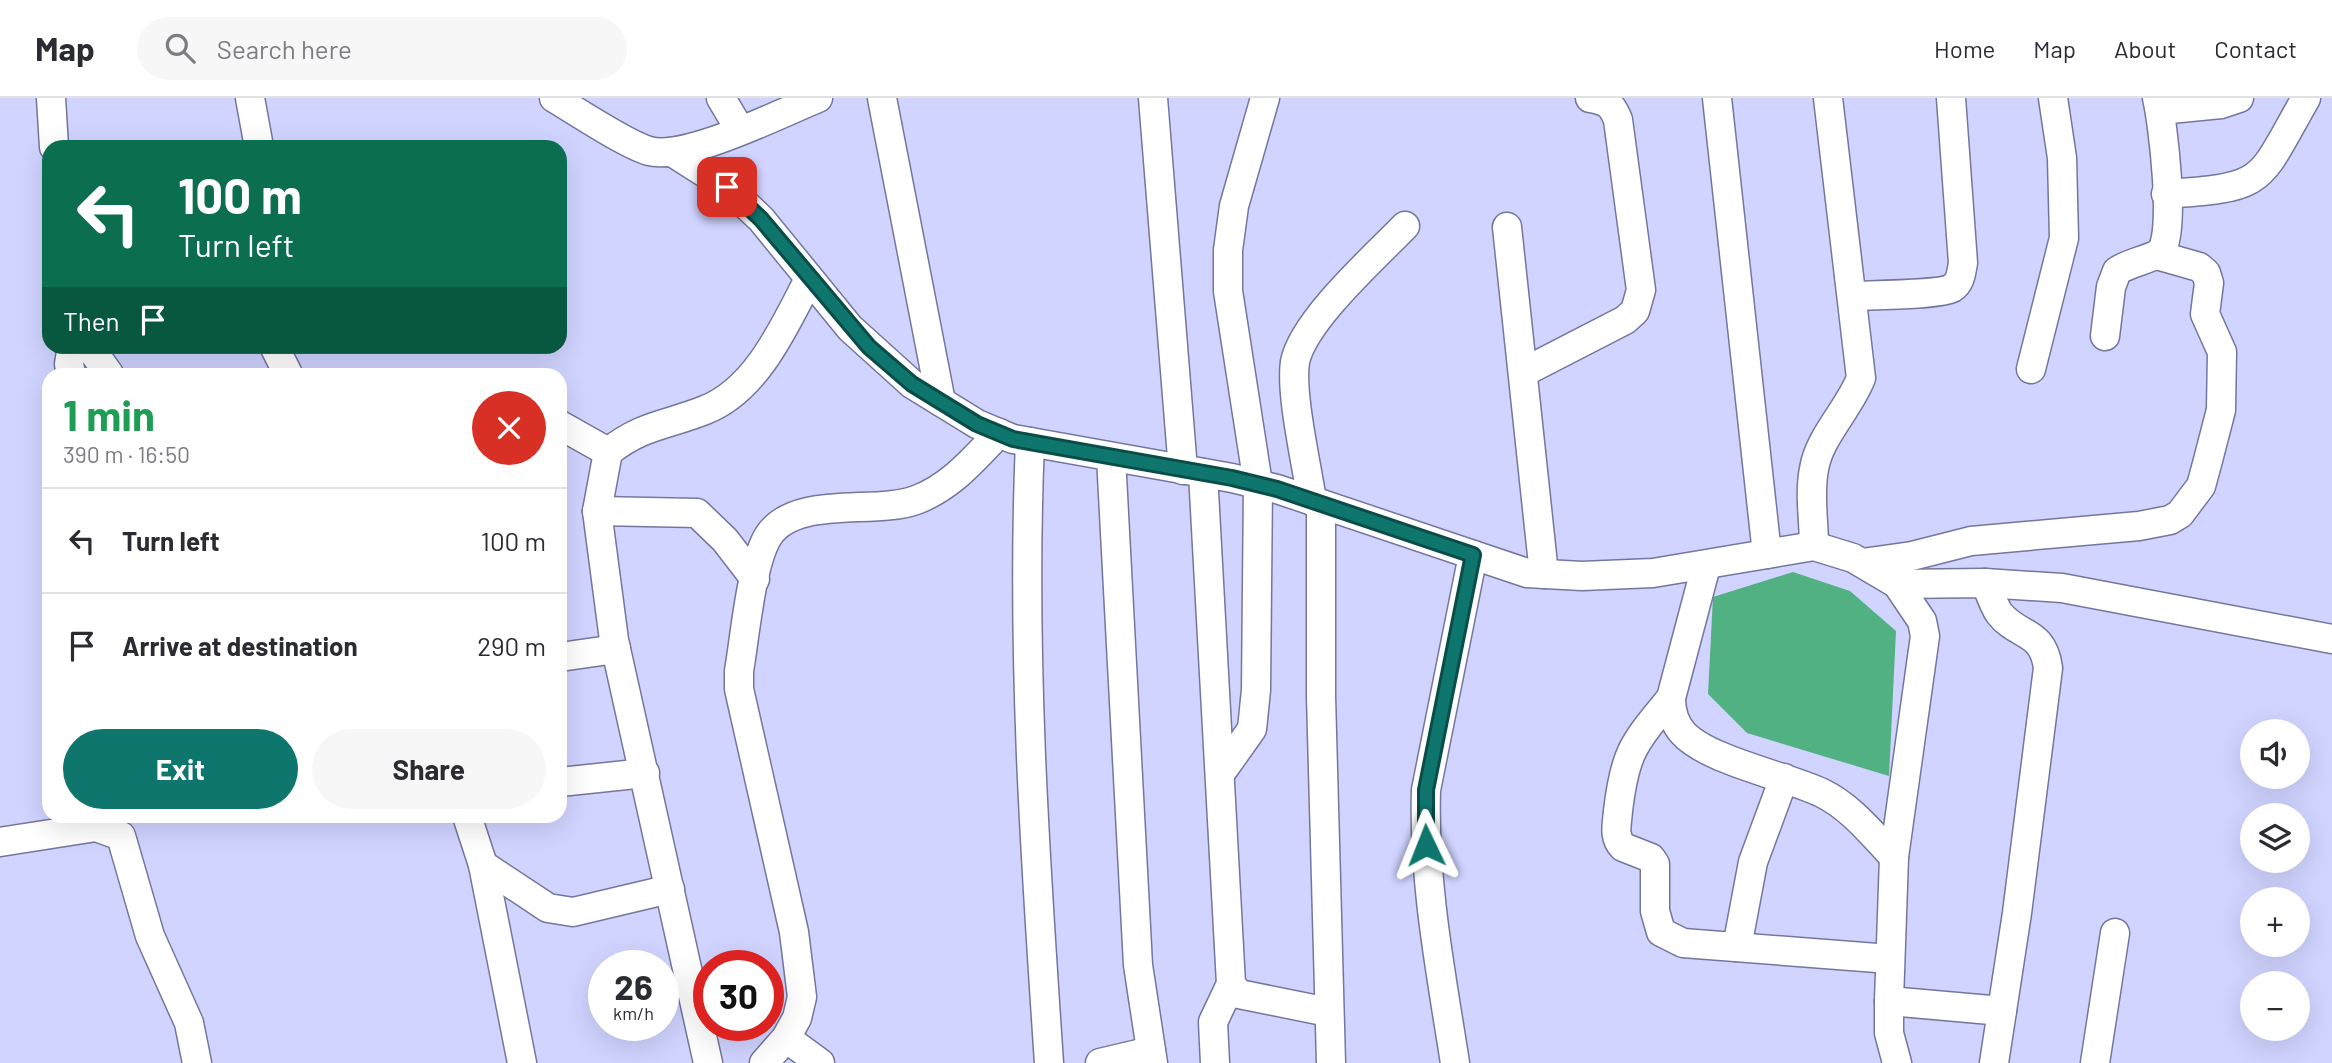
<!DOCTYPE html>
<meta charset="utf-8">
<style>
body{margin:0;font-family:Barlow,sans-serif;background:#f7f7f7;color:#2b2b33;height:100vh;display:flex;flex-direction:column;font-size:26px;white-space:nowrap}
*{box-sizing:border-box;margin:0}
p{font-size:23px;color:#7c7c81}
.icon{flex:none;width:38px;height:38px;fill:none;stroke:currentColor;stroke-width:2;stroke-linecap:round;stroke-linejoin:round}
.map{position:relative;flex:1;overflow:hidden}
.drawer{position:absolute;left:42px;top:270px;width:525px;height:455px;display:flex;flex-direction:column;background:#fff;border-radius:21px;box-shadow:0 7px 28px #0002}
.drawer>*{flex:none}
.hud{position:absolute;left:42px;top:42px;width:525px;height:214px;border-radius:21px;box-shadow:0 7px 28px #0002;background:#0b6e4f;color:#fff;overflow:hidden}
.tools{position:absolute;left:2240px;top:621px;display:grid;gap:14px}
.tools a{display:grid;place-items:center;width:70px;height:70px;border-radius:50%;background:#fff;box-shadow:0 7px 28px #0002;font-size:35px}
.speed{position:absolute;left:588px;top:852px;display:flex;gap:14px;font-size:35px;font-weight:700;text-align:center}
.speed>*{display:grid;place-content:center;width:91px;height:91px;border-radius:50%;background:#fff;box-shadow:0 7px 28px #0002;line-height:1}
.speed small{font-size:18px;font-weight:400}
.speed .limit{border:10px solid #d22;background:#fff;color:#111}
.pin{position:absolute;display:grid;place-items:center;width:60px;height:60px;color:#fff;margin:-30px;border-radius:14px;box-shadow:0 4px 10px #0006}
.me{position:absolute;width:77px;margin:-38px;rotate:358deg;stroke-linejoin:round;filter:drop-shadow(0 0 5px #0008)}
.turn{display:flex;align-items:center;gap:24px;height:147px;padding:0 21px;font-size:32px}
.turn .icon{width:91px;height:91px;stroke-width:2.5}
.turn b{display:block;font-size:49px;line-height:60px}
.then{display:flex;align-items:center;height:66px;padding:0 21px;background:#0003;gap:14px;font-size:26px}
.round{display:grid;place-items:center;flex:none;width:74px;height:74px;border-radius:37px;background:#f7f7f7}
.head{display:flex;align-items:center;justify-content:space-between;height:119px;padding:0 21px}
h1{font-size:42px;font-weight:700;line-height:52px;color:#1e9e55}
.cta{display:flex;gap:14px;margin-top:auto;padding:14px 21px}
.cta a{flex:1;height:80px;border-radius:42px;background:#0f766e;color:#fff;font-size:28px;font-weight:700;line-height:80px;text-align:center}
.cta a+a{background:#f7f7f7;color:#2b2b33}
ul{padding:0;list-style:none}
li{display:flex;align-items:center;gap:21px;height:105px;padding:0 21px;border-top:2px solid #e1e1e2}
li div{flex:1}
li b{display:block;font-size:26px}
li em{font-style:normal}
header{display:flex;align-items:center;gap:42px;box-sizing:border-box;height:98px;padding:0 35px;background:#fff;border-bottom:2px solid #e1e1e2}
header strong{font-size:33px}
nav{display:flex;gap:38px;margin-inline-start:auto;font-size:24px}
.search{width:490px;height:63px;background:#f7f7f7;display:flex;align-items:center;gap:18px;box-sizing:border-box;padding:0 24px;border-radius:38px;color:#7c7c81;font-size:26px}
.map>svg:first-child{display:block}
</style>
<header>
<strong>Map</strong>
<div class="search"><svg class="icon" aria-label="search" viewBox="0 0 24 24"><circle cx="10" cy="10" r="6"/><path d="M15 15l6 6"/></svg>Search here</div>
<nav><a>Home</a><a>Map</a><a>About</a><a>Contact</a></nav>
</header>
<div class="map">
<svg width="2332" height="965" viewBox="0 0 2332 965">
<rect width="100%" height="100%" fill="#d0d4ff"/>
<path fill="#52b183" d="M1793,474L1850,493L1896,533L1889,678L1747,635L1708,596L1713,499Z"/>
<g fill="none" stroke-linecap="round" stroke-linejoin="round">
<defs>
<g id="minor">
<path d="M51,0L54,49"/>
<path d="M250,0L259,49"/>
<path d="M554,0C576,13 627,47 649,53C686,63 781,15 818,0"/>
<path d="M721,0L740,32"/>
<path d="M882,0L941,304"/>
<path d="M1153,0L1183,372"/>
<path d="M1717,0L1767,456"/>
<path d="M2160,12L2221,6L2239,0"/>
<path d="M672,54L727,89L761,121L850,230L912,286L977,326L1013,341L1232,380L1277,391L1527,475L1582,478L1653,475L1814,448L1853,460L1897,486L1922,523L1925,538L1894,759L1889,903V935L1897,965"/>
<path d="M2166,96C2268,89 2257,86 2306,0"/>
<path d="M1507,129L1544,476"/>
<path d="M1852,198C1870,197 1940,197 1952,190C1961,184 1961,175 1963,165L1951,0"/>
<path d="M2105,238L2111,189L2117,173C2128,165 2155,160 2161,153C2176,135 2163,25 2157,0"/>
<path d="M89,248L109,276"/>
<path d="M274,248L288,276"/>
<path d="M2031,271L2064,140L2062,60L2053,0"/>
<path d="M1524,274L1625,222L1635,213L1641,192L1618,22C1612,6 1607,3 1590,0"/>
<path d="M71,276L69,266L72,248"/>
<path d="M560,327L608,354"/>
<path d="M1030,344C1021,552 1035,758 1049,965"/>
<path d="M1111,359L1138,867L1153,965"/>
<path d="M1203,375L1231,886L1239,896L1328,914"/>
<path d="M1312,403C1307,368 1290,296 1295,264C1303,223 1375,159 1405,128"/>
<path d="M1321,406V598L1331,965"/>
<path d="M597,413L697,415L725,442L755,481"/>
<path d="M1814,448C1814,423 1809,396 1814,371C1819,339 1849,311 1861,280L1828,0"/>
<path d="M1862,465L1912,458L1971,443L2139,428L2170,422L2180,416L2201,388L2207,366L2221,312L2222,254L2205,216L2209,185L2206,175L2199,169L2157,157"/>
<path d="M1706,468L1671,600C1671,613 1674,625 1683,635C1707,662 1786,678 1822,695C1851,709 1872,736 1894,759"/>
<path d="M1985,485C1990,494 1993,506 1999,515C2017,539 2043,531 2048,570L2017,815L1994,965"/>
<path d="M1897,486L1985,485L2062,490L2332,541"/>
<path d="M560,559L616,551"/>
<path d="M1671,600C1634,645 1625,653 1618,713C1617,726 1613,739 1623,749L1651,760L1655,766V813L1661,834L1683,845L1890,861"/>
<path d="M1220,676L1252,631L1256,592L1258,386L1228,193V152L1234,108L1265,0"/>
<path d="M560,684L645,675"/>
<path d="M467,718L483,767L522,965"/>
<path d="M0,744L96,729L121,738L150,838L189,925L197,965"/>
<path d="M483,767L548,810L573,814L670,791"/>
<path d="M1737,849L1753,764L1784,680"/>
<path d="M1889,903L2002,913"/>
<path d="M786,940L820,965"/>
<path d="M708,965L614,542L597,413L608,354C644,326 665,328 705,312C757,292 785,227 809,181"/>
<path d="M764,965L786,940L797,920L802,899L794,834L739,591V573C745,539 751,464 769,437C796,397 875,417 916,402C951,389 974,361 999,335"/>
<path d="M1100,965L1151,953"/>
<path d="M1215,965L1213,924L1231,886"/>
<path d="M1455,965C1441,875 1423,784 1426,692L1473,457"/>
<path d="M2095,965L2115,835"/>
</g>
</defs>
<use href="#minor" stroke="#73779d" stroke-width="31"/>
<use href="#minor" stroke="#fff" stroke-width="28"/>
</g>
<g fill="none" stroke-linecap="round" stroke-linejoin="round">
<defs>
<path id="route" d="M727,89L761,121L869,249L912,286L977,326L1013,341L1232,380L1277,391L1473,457L1426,692V747"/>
</defs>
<use href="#route" stroke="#0a4d48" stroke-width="18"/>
<use href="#route" stroke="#0f766e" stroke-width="12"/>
</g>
</svg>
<div class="tools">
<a><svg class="icon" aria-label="sound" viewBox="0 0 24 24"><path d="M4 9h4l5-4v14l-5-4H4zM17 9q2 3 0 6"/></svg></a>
<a><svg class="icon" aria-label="layers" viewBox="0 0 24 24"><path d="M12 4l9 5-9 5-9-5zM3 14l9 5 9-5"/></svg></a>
<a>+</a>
<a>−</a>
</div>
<div class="speed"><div>26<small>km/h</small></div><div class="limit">30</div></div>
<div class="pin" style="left:727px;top:89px;background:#d93025"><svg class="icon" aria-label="arrive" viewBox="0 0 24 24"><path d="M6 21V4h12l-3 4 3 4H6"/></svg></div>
<svg class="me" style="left:1426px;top:747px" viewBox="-20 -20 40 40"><path d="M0-17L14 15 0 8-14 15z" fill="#0f766e" stroke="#fff" stroke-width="4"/></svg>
<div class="hud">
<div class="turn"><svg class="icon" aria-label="left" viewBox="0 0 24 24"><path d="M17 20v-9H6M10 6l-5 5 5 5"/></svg><div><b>100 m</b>Turn left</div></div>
<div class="then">Then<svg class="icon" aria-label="arrive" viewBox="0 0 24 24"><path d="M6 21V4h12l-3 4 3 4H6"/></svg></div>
</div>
<section class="drawer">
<div class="head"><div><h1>1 min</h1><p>390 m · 16:50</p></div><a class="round" style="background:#d93025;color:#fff"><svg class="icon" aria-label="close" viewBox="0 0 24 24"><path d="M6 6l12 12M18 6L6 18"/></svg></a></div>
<ul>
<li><svg class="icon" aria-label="left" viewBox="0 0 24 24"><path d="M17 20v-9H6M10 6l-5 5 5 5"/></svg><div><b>Turn left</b></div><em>100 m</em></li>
<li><svg class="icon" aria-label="arrive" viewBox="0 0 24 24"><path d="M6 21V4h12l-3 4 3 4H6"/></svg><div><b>Arrive at destination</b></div><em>290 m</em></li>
</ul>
<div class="cta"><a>Exit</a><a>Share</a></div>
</section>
</div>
